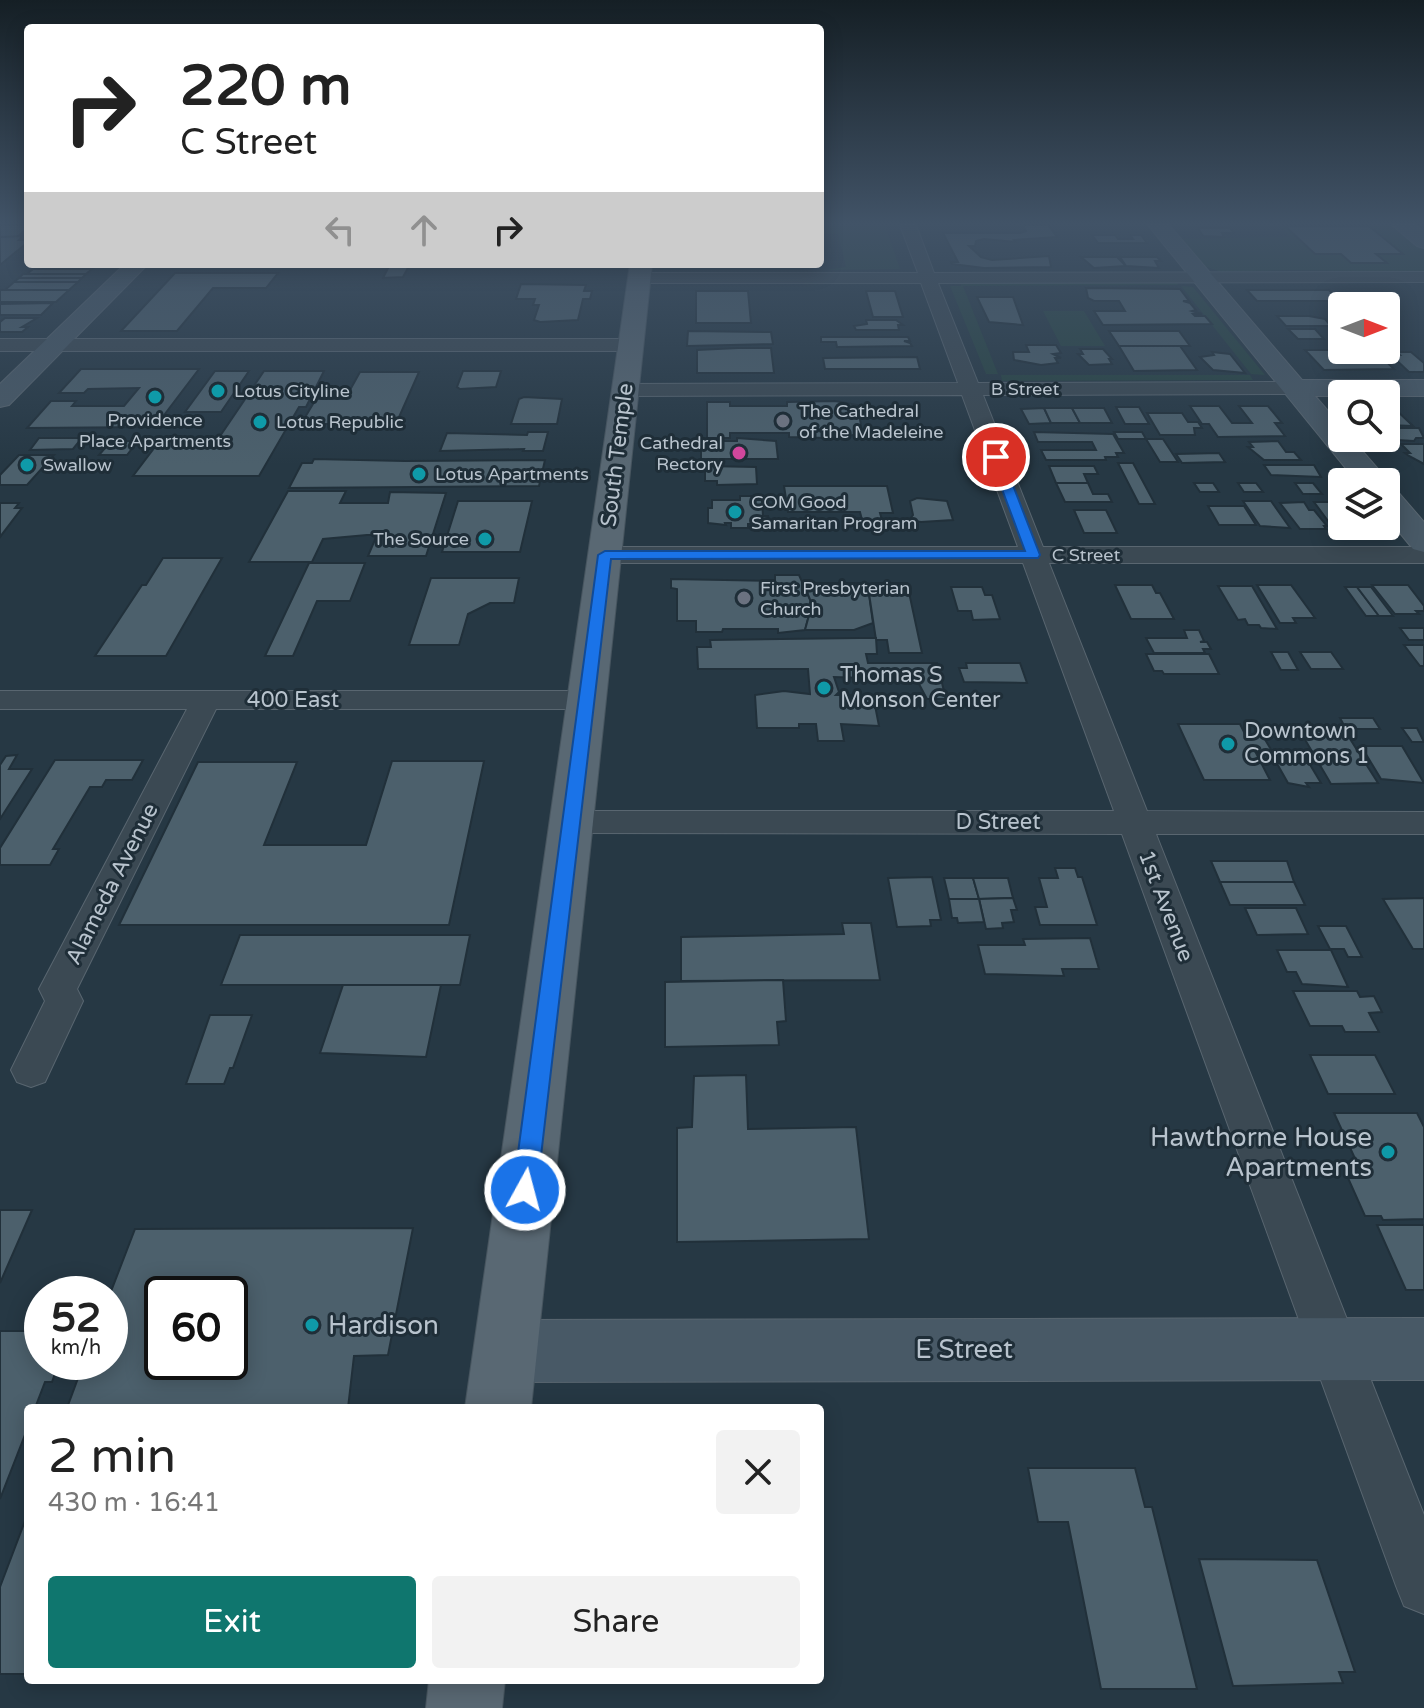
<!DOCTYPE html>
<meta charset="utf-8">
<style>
body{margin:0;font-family:"Varela Round",sans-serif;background:#f2f2f2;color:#222;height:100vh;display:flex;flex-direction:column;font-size:30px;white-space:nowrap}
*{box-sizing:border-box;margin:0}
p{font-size:26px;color:#767676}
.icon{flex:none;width:44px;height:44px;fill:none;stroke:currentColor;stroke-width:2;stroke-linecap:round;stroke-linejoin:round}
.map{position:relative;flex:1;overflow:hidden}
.drawer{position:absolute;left:24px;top:1404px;width:800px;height:280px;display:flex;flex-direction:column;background:#fff;border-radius:8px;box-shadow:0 4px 20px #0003}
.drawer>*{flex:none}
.banner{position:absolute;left:24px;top:24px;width:800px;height:244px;border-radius:8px;box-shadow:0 4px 20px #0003;background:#fff;color:#222;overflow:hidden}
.needle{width:52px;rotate:90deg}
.fabs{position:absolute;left:1328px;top:292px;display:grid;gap:16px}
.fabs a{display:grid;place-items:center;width:72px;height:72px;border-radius:8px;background:#fff;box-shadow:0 4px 20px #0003;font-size:40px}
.speed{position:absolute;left:24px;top:1276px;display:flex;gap:16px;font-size:40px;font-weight:700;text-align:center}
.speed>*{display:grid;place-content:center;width:104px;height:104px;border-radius:50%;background:#fff;box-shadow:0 4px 20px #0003;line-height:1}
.speed small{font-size:20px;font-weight:400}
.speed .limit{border:4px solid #111;border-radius:12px;background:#fff;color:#111}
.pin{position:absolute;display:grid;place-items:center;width:68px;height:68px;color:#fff;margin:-34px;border:4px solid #fff;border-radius:50%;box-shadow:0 2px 8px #0007}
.me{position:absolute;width:88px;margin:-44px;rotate:7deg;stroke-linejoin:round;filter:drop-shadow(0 0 6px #0008)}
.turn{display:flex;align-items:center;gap:28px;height:168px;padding:0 24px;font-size:36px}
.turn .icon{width:104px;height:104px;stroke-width:2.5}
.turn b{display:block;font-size:56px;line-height:68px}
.lanes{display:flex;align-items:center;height:76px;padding:0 24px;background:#0003;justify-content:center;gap:40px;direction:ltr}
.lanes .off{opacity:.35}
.round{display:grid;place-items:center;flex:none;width:84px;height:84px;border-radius:8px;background:#f2f2f2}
.headline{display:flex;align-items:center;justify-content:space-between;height:136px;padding:0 24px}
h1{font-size:48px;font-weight:600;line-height:60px}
.primary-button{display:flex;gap:16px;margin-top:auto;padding:16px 24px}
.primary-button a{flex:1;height:92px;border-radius:8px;background:#0f766e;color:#fff;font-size:32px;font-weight:600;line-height:92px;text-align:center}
.primary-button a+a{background:#f2f2f2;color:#222}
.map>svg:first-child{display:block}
</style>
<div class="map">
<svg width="1424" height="1708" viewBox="0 0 1424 1708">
<rect width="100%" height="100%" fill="#263844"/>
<g fill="#284443">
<path d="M820,225H885L900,269L824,270L846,267L838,234H820Z"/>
<path d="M1278,225H1392L1424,250V272L1289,270L1221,272L1204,266L1181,239L1290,237Z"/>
<path d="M1176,281L1178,285L963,286L998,374H986L950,286H961L960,282Z"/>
<path d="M1181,286L1193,287L1265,375L1251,374Z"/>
<path d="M1043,311H1084L1105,346H1061Z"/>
<path d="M1001,375H1250L1253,380L1002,381Z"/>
</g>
<g fill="#4c606c" stroke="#21303a" stroke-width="2" fill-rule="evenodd">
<path d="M0,225H28V228L17,237H0Z"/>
<path d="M1023,225H1055L1049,226L1057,237L1014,240L1016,242L984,239L976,241L975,246H969L981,257L992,260L1049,256L1051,267L984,268L952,264L951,262H958L943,233H1020L1026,231Z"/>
<path d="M1285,226H1369L1403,254H1376L1387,263H1351L1341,254H1315Z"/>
<path d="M1198,228H1230L1234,233H1222L1224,237L1203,236Z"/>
<path d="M1092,235H1115L1118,239H1133L1130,235H1141L1147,243H1098Z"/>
<path d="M23,236L19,240H28V242L0,265V237Z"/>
<path d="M1081,257H1117L1126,266L1094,268Z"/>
<path d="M1120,257H1157L1161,261H1155L1159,268L1126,266Z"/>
<path d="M39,264H97L92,269L31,267Z"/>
<path d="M390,264H410L403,277L383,278Z"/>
<path d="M33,269H92L86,274H27Z"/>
<path d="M175,273H278L266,288H213L177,331H121Z"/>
<path d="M23,274H86L82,278H19Z"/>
<path d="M19,278H82L78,282H14Z"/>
<path d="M14,282H78L69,290H5Z"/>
<path d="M521,284L586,285L584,291H592L590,299H583L578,320L540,322L534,320L539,305H533L535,299H516Z"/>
<path d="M1086,288L1180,289L1189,301H1183L1190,303L1196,310L1192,311L1202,314H1193L1195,316H1205L1212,324L1103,325L1094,311H1125L1119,301H1094L1088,298Z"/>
<path d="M0,290H69L56,302H0Z"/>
<path d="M1247,290H1329L1340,301H1257Z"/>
<path d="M696,291H748L751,323H696Z"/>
<path d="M866,291H895L903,317H873Z"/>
<path d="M977,297H1013L1023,325L989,322Z"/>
<path d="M53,303L41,315H0V304Z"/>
<path d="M1277,316H1309L1325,319L1331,326H1286Z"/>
<path d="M5,318H37L22,327H28L22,332H0V322Z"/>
<path d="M866,320H896L903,325H898L899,330H856L854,326L867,324Z"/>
<path d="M1288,329H1315L1324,339H1298Z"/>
<path d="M688,331L771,332L773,344L687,346Z"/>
<path d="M1109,331H1179L1190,346H1119Z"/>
<path d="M821,337H908L910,341H904L910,343L912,346L837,347L836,342H821Z"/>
<path d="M1026,345H1056L1061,353L1053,354L1061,358H1055L1058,363L1041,365L1014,360L1013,352H1029Z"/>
<path d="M1119,346H1180L1197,370L1134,371Z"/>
<path d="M738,348H771L774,373H697V350Z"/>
<path d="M1080,349H1103L1112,359H1109L1112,364L1089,365L1078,354H1083Z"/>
<path d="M1305,350H1374L1394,369L1324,370Z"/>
<path d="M1212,352L1230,354L1245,373L1213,370L1200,357L1214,355Z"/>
<path d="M1397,352H1411L1424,363V372H1409L1391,355H1400Z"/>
<path d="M917,357L920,369H825L823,358Z"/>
<path d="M81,369H199L155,427L27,428L51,401H76L72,406H124L139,388L88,389L84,393H59Z"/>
<path d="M215,371H249L221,412H185Z"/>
<path d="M264,371H324L306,407H299L259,476H133L158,443H165L169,437H180L177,441H209L207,445H214Z"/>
<path d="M463,371H501L496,387L460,389L457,387Z"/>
<path d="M360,372H419L396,424H301L316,399H345Z"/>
<path d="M524,397L562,399L557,424H511L519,399Z"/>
<path d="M835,401L857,405L853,412L859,414L861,425L856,429L863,434L827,438L789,437V433H730V438H707V402H730V406H787V402Z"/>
<path d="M1190,406H1219L1232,423H1252L1239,406H1268L1282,423H1275L1285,436L1218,437L1209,424H1202Z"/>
<path d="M1116,407H1139L1149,424H1125Z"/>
<path d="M1386,407L1394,408L1413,426L1386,425Z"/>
<path d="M1044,408L1051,423L1029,424L1021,409Z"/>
<path d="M1044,408H1072L1080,423H1051Z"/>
<path d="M1072,408H1104L1112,423H1080Z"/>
<path d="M1147,413H1182L1188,422H1198L1202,428H1194L1195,435H1160Z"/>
<path d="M1386,428H1419L1424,438H1416L1414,441L1380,439L1386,438Z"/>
<path d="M528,432H548L543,451H523L524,449L440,451L447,433L527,435Z"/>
<path d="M1034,432L1113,434L1124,453H1116L1118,457H1105L1106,460H1046L1041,450H1096L1092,442H1038Z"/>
<path d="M1114,432H1142L1146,439H1118Z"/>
<path d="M39,438H82L73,449L30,450Z"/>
<path d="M737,438L776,441L778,459H701V448H705V441H737Z"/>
<path d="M1146,439H1163L1178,462H1160Z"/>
<path d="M111,441H138L127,455H99Z"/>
<path d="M1278,441L1286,452H1294L1301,460H1264L1248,447H1253L1249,442Z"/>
<path d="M1401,444H1424V464L1409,456L1405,453H1410Z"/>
<path d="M1219,453L1225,462L1182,463L1176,454Z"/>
<path d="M19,455H54L27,485H0V475Z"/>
<path d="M314,459L405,461L545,460L539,486L289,488L302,463H312Z"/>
<path d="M1118,463H1133L1155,504H1139Z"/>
<path d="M1264,465H1314L1321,477L1271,475Z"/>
<path d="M705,466L756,467L757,484L717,485V481H705Z"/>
<path d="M1049,466H1094L1098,474H1084L1088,483H1056Z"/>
<path d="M1056,483H1088L1093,494H1108L1112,502H1065Z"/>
<path d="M1194,483H1213L1219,492H1200Z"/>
<path d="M1238,483H1256L1263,492H1244Z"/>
<path d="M1295,483H1313L1322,494H1303Z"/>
<path d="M784,486H887L893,513H880L882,520H862L860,512H788Z"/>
<path d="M288,491H346L340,503H388L390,492L446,493L426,556H368L377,535H367L323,539L312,562H249Z"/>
<path d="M740,496H754V500H762L763,516H768L769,524H748V528H731V523H725L726,525L708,523V508H712V500H740Z"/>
<path d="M917,498L947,501L953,520L921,522L909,520L913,515L910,501Z"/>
<path d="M458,501H532L520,552H442Z"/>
<path d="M1243,501H1271L1290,528L1260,526Z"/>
<path d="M1304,502L1309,510H1314L1327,526H1324L1326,529H1300L1280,503Z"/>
<path d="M1314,502H1335L1342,511V525H1331Z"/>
<path d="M0,503H19L15,508H22L0,537Z"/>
<path d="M1208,506H1244L1256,525H1219Z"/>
<path d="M1074,510H1106L1117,533H1084Z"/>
<path d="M163,558H222L166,656H95L142,585H146Z"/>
<path d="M309,563H365L350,601H317L293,656H265Z"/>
<path d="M775,575H799L812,604L805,630L778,633V629H723L722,632H696V621H677V589L671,588V579L775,581Z"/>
<path d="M431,578H519L514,603H490L468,614L459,645H409Z"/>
<path d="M803,583H858L868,587L873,623L854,630H805L812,604Z"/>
<path d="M876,583H907L922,653H889L887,640H876L868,587L877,588Z"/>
<path d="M1115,585H1152L1156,593H1160L1174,619H1131Z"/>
<path d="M1257,585H1291L1315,618H1293L1296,623H1280Z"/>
<path d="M1372,585H1408L1424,606V611H1416L1419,614H1395Z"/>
<path d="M1218,586H1252L1277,629L1261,628L1259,625H1248L1245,619L1238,620Z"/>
<path d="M951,587H982L985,595H992L1000,619L973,620L971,611H958Z"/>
<path d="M1345,587H1357L1379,616H1366Z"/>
<path d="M1357,587H1371L1393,616H1379Z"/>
<path d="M1400,628H1424V640H1409Z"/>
<path d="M1184,630H1199L1204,641L1200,642H1207L1211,649H1203L1205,653H1154L1146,638H1187Z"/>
<path d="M859,638H876L877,654H866L868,663H937L946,699H927L919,684L897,675L866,673L867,678L834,677L839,692L836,695H873L879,726L841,724L844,741H818L816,724H799V728H757L755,695L784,691L810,694L808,669H698L697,647H711L710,640Z"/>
<path d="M1404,645H1424V666H1420Z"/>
<path d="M1271,652H1288L1298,670H1281Z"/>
<path d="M1300,652H1331L1343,669H1311Z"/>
<path d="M1146,654H1209L1219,674H1164L1162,671H1154Z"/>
<path d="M966,663H1020L1027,683L964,682L959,668H967Z"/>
<path d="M1340,718H1373L1380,729H1346Z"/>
<path d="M1178,724H1240L1246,736H1263L1273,753H1256L1270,780H1204Z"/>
<path d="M1402,728H1417L1424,742H1412Z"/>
<path d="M1300,731H1345L1378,783L1331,784Z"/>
<path d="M1361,746H1402L1424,783L1381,779Z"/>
<path d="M1271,753H1303L1321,783H1306L1309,787L1288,783Z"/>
<path d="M17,755L9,769H32L0,819V765L6,756Z"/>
<path d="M55,760H143L132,780H106L102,787H90L53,849H59L50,865H0V848Z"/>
<path d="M392,761H484L449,925H119L198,762H297L264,845H366Z"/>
<path d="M1211,861H1287L1294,882H1220Z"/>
<path d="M1055,868H1075L1078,877H1082L1097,925H1040L1035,907H1047L1039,878H1058Z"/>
<path d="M932,877L941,920H930L931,926L897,927L888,878Z"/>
<path d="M944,878H973L979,899H949Z"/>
<path d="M973,878H1008L1013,898L979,899Z"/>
<path d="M1220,882H1294L1305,905H1230Z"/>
<path d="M1013,898L1017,910H1011L1014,922L1002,923L1003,928L986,929L979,899Z"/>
<path d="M1424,898V949H1413L1383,899Z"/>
<path d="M949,899H979L984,922L958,923L957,918H952Z"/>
<path d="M1245,908H1296L1308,934L1257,935Z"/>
<path d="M842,923H871L880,980L681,981V937L844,934Z"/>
<path d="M1318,926H1346L1362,957H1348L1344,949H1330Z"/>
<path d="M240,935H470L460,985H221Z"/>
<path d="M1090,938L1099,969H1062L1064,976L985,974L978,945H1025L1023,939Z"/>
<path d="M1277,950H1331L1348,987L1302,984L1296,972H1287Z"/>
<path d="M783,980L786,1021L777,1022L779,1045L665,1047V982Z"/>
<path d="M343,985H441L426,1057L320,1053Z"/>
<path d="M1293,991H1357L1360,997L1374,996L1382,1012L1369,1013L1379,1032H1345L1342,1026H1310Z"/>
<path d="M210,1015H252L233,1068H230L224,1084H186Z"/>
<path d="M1310,1055H1375L1395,1094H1328Z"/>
<path d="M746,1075L748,1129L856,1127L869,1239L677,1242V1128L692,1127L694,1076Z"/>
<path d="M1334,1113H1417L1424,1127V1219L1383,1220L1381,1216H1365L1348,1178H1364Z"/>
<path d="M0,1210H32L0,1283Z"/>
<path d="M1377,1225H1424V1290H1406Z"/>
<path d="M413,1228L388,1355L354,1356L348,1408H67L84,1362H110V1294L135,1229ZM162,1294H230V1362H162Z"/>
<path d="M0,1331H42V1362H59L52,1382H45L35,1408H28V1427L0,1499Z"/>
<path d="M1028,1468H1135L1145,1507H1152L1197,1689H1101L1068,1522H1038Z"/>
<path d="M28,1513V1674H0V1587Z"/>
<path d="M1199,1559L1317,1560L1355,1672H1339L1343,1683L1233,1686Z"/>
</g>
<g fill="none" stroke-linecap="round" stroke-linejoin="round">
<defs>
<g id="street">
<path d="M900,225H916L934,273L1424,272V282L938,283L978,383L1293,382L1303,388L1293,394L983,395L1043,547H1424V563H1049L1147,811L1424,812V834H1156L1424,1515V1614L1404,1606L1396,1586L1122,834L571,833L559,830L554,822L559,814L571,811H1114L1023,563H605L596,560L592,555L596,550L605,547H1018L962,395L625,396L615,390L625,384L958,383L921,283H640L632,278L640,273H918Z"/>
<path d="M0,339H631L640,345L631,351H0Z"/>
<path d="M0,691H587L597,694L602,700L597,706L587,709H216L77,989L83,1001L45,1082L31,1087L17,1082L11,1070L45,1001L39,989L187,709H0Z"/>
</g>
<g id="secondary">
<path d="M1148,225H1169L1302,380H1424V396H1315L1342,427V438H1351L1384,476L1388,482L1386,485V482H1357Z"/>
<path d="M1392,225H1415L1424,232V248L1417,246Z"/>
<path d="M125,264H148L9,405L0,407V384Z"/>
<path d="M1386,488L1397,491L1424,522V552L1413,549L1386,516Z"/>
<path d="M1424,1318V1380L505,1382L483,1373L474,1351L483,1329L505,1320Z"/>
</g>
<g id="primary">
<path d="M630,264H652L531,1408H465Z"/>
<path d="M429,1680H505L502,1708H426Z"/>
</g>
</defs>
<use href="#street" stroke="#596670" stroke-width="2"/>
<use href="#secondary" stroke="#596670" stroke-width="2"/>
<use href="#primary" stroke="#47555f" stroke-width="2"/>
<use href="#street" fill="#3b4953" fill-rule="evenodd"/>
<use href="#secondary" fill="#485966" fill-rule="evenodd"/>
<use href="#primary" fill="#596873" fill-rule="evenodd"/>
</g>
<linearGradient id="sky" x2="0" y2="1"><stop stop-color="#151f25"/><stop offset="0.48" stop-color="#415367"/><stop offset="1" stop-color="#415367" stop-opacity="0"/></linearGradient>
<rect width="1424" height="465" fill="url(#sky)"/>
<path fill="#1a73e8" stroke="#114b97" stroke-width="2" d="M996,453L1002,457L1040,555L1038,558L611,559L537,1190L534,1197L525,1200L517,1197L513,1190L598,555L605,551H1025L990,457Z"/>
<g fill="#0f9aa8" stroke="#1f2e38" stroke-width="3">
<circle cx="218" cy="391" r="8"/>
<circle cx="155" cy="397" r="8"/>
<circle cx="260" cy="422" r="8"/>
<circle cx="27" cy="465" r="8"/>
<circle cx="419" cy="474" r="8"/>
<circle cx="735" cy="512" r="8"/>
<circle cx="485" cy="539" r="8"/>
<circle cx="824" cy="688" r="8"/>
<circle cx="1228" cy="744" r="8"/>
<circle cx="1388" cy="1152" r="8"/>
<circle cx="312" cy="1325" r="8"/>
</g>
<g fill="#6b7280" stroke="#1f2e38" stroke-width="3">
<circle cx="783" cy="421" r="8"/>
<circle cx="744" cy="598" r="8"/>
</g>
<circle fill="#d1479c" stroke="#1f2e38" stroke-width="3" cx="739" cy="453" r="8"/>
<g text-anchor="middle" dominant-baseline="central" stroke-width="6" stroke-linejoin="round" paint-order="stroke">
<g font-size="18" fill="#b8c3cd" stroke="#1f2e38">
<text x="1025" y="389">B Street</text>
<text x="1086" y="555">C Street</text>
</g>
<g font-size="18" fill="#b8c3cd" stroke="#1f2e38" text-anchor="start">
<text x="234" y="391">Lotus Cityline</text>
<text x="799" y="411">The Cathedral<tspan x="799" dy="21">of the Madeleine</tspan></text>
<text x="155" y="420" text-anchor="middle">Providence<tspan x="155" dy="21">Place Apartments</tspan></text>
<text x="276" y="422">Lotus Republic</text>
<text x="723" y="443" text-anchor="end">Cathedral<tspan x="723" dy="21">Rectory</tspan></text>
<text x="43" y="465">Swallow</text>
<text x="435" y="474">Lotus Apartments</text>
<text x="751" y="502">COM Good<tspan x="751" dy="21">Samaritan Program</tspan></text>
<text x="469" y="539" text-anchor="end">The Source</text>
<text x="760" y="588">First Presbyterian<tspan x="760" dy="21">Church</tspan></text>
</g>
<g font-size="22" fill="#b8c3cd" stroke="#1f2e38">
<text transform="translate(617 455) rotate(-83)">South Temple</text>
<text x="293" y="700">400 East</text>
<text x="998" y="822">D Street</text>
<text transform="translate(112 884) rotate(-63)">Alameda Avenue</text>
<text transform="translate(1166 906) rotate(69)">1st Avenue</text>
</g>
<g font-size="22" fill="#b8c3cd" stroke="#1f2e38" text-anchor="start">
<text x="840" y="675">Thomas S<tspan x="840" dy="25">Monson Center</tspan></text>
<text x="1244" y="731">Downtown<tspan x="1244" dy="25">Commons 1</tspan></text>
</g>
<g font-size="26" fill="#b8c3cd" stroke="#1f2e38" text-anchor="end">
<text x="1372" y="1137">Hawthorne House<tspan x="1372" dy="30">Apartments</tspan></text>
<text x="328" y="1325" text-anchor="start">Hardison</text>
</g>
<g font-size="26" fill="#b8c3cd" stroke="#1f2e38">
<text x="964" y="1349">E Street</text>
</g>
</g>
</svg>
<div class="fabs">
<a><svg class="needle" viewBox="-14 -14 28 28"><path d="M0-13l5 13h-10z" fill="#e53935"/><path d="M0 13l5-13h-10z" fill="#767676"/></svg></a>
<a><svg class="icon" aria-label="search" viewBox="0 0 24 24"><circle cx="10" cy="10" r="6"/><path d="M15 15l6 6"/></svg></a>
<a><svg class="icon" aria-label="layers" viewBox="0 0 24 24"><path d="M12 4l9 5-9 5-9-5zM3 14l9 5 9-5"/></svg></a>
</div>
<div class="speed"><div>52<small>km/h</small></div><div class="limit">60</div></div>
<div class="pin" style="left:996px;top:457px;background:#d93025"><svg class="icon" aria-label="arrive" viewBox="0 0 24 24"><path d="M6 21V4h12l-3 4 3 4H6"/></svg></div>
<svg class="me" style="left:525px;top:1190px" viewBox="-20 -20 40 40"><circle r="17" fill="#1a73e8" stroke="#fff" stroke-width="3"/><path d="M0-11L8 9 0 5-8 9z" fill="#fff"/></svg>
<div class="banner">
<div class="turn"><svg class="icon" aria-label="right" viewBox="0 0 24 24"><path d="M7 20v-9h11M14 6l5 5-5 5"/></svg><div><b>220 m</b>C Street</div></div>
<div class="lanes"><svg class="icon off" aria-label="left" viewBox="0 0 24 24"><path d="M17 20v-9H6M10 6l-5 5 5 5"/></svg><svg class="icon off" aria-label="ahead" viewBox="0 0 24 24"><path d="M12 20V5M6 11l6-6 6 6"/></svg><svg class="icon" aria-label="right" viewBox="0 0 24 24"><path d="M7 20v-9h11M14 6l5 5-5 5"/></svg></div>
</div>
<section class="drawer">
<div class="headline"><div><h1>2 min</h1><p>430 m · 16:41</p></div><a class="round"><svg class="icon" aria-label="close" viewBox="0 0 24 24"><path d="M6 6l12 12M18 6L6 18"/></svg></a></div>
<div class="primary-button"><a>Exit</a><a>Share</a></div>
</section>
</div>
